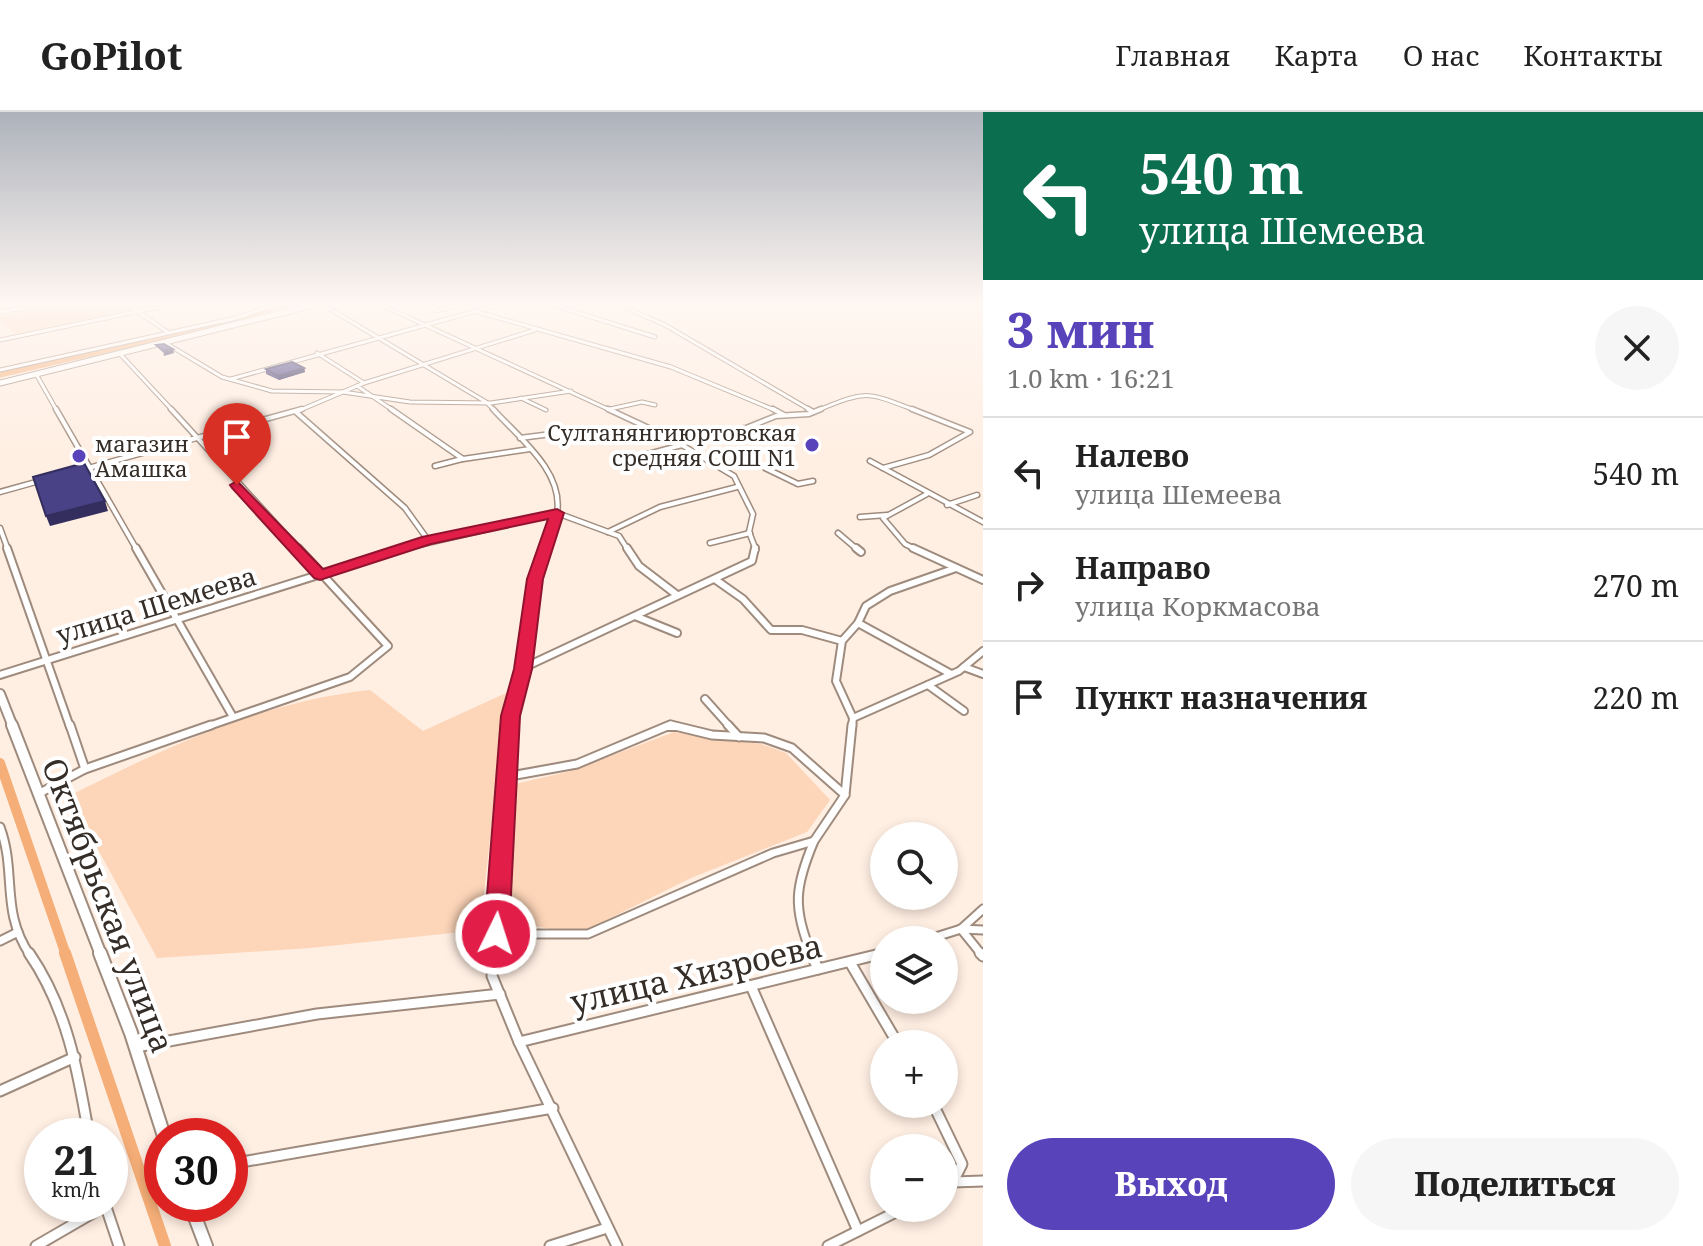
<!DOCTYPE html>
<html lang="ru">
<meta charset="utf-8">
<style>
body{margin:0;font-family:"Noto Serif",serif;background:#f6f6f6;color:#222;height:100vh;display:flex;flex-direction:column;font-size:30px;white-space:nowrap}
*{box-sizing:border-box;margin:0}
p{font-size:26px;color:#767676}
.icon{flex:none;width:44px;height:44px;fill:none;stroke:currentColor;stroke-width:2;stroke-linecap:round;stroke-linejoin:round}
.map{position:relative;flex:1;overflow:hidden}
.drawer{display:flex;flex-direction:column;background:#fff;width:720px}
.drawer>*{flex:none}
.banner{background:#0b6e4f;color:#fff;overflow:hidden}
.buttons{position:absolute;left:870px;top:710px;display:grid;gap:16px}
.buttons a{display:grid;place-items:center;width:88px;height:88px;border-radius:50%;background:#fff;box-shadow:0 4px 12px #0003;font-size:40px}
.speed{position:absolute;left:24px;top:1006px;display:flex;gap:16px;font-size:40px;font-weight:700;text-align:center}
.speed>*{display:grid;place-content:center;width:104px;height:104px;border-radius:50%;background:#fff;box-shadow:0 4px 12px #0003;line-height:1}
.speed small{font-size:20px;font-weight:400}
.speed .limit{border:12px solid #d22;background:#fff;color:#111}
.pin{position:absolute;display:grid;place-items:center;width:68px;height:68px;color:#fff;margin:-82px -34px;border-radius:50% 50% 50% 0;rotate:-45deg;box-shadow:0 0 8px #0007}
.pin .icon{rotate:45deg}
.me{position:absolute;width:88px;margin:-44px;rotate:4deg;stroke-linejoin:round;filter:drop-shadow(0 0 6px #0008)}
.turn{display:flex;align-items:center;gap:28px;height:168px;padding:0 24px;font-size:36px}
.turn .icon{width:104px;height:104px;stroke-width:2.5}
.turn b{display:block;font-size:56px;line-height:68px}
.round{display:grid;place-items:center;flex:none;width:84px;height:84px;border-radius:42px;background:#f6f6f6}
.headline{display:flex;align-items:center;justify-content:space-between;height:136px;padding:0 24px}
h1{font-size:48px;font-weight:800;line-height:60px;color:#5843bb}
.cta{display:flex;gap:16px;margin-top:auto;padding:16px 24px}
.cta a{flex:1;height:92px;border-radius:48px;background:#5843bb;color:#fff;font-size:32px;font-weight:800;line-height:92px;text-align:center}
.cta a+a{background:#f6f6f6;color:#222}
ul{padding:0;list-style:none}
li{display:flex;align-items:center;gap:24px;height:112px;padding:0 24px;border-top:2px solid #e0e0e0}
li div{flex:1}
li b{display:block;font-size:30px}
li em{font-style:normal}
header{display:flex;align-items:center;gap:48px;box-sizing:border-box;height:112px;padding:0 40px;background:#fff;border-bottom:2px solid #e0e0e0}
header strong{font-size:38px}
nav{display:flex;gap:44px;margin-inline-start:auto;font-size:28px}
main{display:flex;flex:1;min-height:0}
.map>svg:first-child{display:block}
</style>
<header>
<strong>GoPilot</strong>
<nav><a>Главная</a><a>Карта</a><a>О нас</a><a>Контакты</a></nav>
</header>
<main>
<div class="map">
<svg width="983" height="1134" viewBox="0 0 983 1134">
<rect width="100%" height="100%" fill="#ffeee2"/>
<g fill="#fdd5b8">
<path d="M66,191H120L130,198L15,222L0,209V204Z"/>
<path d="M370,578L423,619L506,581L480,818L310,836L157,846L69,684C167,635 260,590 370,578Z"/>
<path d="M674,620L761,632L786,641L830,688L807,720L691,766L578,822L508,809L511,673L571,659Z"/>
</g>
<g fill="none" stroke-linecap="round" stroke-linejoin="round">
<path stroke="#f5ae77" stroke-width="5" d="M0,263L242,207L289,191"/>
<path stroke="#f5ae77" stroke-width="10" d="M0,651L66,843"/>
<path stroke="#f5ae77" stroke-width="12" d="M65,841L165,1134"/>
<defs>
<g id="minor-far4">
<path d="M125,191L169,221"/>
<path d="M320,191L486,290L495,299"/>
<path d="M377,191L612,299"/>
<path d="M547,191L655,225"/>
<path d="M615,191L665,213L812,299"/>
<path d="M429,192L433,191"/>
<path d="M436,199L468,191"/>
<path d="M474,199L671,255L777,299"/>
<path d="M0,200L54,191"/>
<path d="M0,228L178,191"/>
<path d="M167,232L222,265L272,279L343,280L410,290L491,291L571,279"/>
<path d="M317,241L364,271"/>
<path d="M121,243L173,299"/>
<path d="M0,258L236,206L280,191"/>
<path d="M36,262L57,299"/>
<path d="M231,267L505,191"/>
<path d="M357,274L394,299"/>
<path d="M521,286L546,298"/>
<path d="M610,297L642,290L655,293"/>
<path d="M298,299L364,271L535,218"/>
<path d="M816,299C868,278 864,279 917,299"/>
</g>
<g id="minor-far3">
<path d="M56,297L137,438"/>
<path d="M171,297L300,438"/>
<path d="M391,297L463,347L530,337"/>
<path d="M493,297C518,325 564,359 557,401C555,413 549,426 545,438"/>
<path d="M608,297L670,326L734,364L753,402L749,420L756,438"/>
<path d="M773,297L784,303"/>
<path d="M808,297L813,300"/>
<path d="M296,300L405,396L428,428"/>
<path d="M520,326L559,321L570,327"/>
<path d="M670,326L746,316L776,304L809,302L821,297"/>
<path d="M622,349L682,333"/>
<path d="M870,349L983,410"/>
<path d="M435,354L462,347"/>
<path d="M765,356L798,372L813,369"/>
<path d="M883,356L929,343L970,320L912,297"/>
<path d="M81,358L302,297"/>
<path d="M0,380L43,368"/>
<path d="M947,393L977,383"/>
<path d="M860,405L887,403"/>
<path d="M0,416L8,438"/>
<path d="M608,420L660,395L737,375"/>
<path d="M838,421L858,438"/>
<path d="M710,431L750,421"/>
<path d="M397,438L557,401L619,424L628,438"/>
<path d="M917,438L905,432L883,406L927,382"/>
</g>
<g id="minor-far2">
<path d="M7,436L70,615"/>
<path d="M136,436L233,605"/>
<path d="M627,436L639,454L677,483"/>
<path d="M856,436L861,440"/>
<path d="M913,436L983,468"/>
<path d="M716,468L743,487L771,518H802L842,529"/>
<path d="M635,504L677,521"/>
<path d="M858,511L951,562"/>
<path d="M964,555L983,562"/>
<path d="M523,556L752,449L755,436"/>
<path d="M0,563L404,436"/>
<path d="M928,573L964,599"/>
<path d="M705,587L730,615"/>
<path d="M853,606L836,569L842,529L858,511L866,494L890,479L956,456"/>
<path d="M206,615L350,565L388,534L298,436"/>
<path d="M509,615L523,557L535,467L545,436"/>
<path d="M665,615H679"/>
<path d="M852,615L853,606L959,559L983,539"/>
</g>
<g id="minor-far1">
<path d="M70,613L85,657"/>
<path d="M671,613L712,623L764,626L792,636L845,683"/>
<path d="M728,613L739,625"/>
<path d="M505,665L577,652L670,613"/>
<path d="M38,682L85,657L211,613"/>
<path d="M0,715C17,761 0,799 30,843"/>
<path d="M961,817L982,843"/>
<path d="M961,817L983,818"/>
<path d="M496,822H588L773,741L814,729L845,683L852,613"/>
<path d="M926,828L961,817L983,797"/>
<path d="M0,829L18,820"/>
<path d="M493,843L509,613"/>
<path d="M812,843C792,796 795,774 814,729"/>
<path d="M876,843L884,841"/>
</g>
<g id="minor">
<path d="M29,841C67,896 78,959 89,1024"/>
<path d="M494,841L492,864L519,930L617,1134"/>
<path d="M811,841L818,857"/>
<path d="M980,841L983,844"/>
<path d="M851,852L898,932"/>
<path d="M751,874L858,1119"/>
<path d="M519,930L884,841"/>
<path d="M136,935L317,902L500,882"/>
<path d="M0,979L75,945"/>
<path d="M933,992L962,1052L953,1070L944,1075"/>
<path d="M230,1052L553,996"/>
<path d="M953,1070L983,1069"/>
<path d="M105,1092L119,1134"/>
<path d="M36,1134L105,1094"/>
<path d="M550,1134L607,1116"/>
<path d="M828,1134L904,1096"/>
</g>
<path id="tertiary-far3" d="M0,271L318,192"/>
<path id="tertiary-far2" d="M0,582L13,615"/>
<path id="tertiary-far1" d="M12,613L101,843"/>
<g id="tertiary">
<path d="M100,841L131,921L164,1024"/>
<path d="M190,1092L206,1134"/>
</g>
</defs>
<use href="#minor-far4" stroke="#9e8b7d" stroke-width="5"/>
<use href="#minor-far3" stroke="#9e8b7d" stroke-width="7"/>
<use href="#minor-far2" stroke="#9e8b7d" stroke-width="10"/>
<use href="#minor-far1" stroke="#9e8b7d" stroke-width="11"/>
<use href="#minor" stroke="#9e8b7d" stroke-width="13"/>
<use href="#tertiary-far3" stroke="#9e8b7d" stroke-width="7"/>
<use href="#tertiary-far2" stroke="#9e8b7d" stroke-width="12"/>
<use href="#tertiary-far1" stroke="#9e8b7d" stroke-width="14"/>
<use href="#tertiary" stroke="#9e8b7d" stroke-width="16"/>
<use href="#minor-far4" stroke="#fff" stroke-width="3"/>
<use href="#minor-far3" stroke="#fff" stroke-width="4"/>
<use href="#minor-far2" stroke="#fff" stroke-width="6"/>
<use href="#minor-far1" stroke="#fff" stroke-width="7"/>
<use href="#minor" stroke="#fff" stroke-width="9"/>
<use href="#tertiary-far3" stroke="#fff" stroke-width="5"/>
<use href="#tertiary-far2" stroke="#fff" stroke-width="8"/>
<use href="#tertiary-far1" stroke="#fff" stroke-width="10"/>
<use href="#tertiary" stroke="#fff" stroke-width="12"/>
</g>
<path fill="#3f3973" d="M304,256L305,260L279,268L266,262V257Z"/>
<g fill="#332e5e">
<path d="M173,237L174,241L164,244L163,239Z"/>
<path d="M304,256L305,260L279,268L278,264Z"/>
<path d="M105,389L108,399L50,414L46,404Z"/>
</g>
<g fill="#494286" stroke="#332e5e" stroke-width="2">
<path d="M164,232L173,237L163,239L156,233Z"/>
<path d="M292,250L304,256L278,264L266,257Z"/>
<path d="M84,351L105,389L46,404L33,365Z"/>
</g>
<linearGradient id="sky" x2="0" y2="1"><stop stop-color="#adb2bb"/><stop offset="0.55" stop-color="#fff7f2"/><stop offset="1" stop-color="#fff7f2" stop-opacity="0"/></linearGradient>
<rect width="983" height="349" fill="url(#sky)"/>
<path fill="#e11d48" stroke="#92132f" stroke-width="2" d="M237,369L323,457L422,425L557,397L564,401L543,467L532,557L520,604L509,822L505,830L496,833L488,830L484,822L501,604L514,557L527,467L548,407L431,432L320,468L314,466L232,376L230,373Z"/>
<g fill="#5843bb" stroke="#fff" stroke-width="3">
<circle cx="812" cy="333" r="8"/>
<circle cx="79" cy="344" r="8"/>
</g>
<g text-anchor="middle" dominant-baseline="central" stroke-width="8" stroke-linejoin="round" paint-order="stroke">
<g font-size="22" fill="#352d27" stroke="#fff" text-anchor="end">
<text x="796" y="320">Султанянгиюртовская<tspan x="796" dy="25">средняя СОШ N1</tspan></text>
<text x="95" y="331" text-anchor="start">магазин<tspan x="95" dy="25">Амашка</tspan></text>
</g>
<g font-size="26" fill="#352d27" stroke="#fff">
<text transform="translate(156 493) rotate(-17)">улица Шемеева</text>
</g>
<g font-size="32" fill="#352d27" stroke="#fff">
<text transform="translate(109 793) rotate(69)">Октябрьская улица</text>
<text transform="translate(696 861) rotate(-13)">улица Хизроева</text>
</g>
</g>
</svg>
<div class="buttons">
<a><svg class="icon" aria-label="search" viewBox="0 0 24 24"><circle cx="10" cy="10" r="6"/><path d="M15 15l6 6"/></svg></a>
<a><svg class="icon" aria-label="layers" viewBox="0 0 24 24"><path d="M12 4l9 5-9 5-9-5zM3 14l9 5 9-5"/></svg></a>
<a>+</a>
<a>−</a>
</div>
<div class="speed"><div>21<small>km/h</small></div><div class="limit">30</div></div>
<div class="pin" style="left:237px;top:373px;background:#d93025"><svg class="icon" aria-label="arrive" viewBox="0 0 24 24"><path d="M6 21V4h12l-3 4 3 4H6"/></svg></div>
<svg class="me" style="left:496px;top:822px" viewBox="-20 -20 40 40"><circle r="17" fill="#e11d48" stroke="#fff" stroke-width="3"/><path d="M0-11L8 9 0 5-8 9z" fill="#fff"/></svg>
</div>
<section class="drawer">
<div class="banner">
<div class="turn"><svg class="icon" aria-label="left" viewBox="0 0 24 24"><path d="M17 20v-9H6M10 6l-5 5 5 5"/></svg><div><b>540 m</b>улица Шемеева</div></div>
</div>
<div class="headline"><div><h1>3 мин</h1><p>1.0 km · 16:21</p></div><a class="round"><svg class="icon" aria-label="close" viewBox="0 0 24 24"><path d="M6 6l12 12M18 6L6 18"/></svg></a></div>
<ul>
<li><svg class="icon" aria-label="left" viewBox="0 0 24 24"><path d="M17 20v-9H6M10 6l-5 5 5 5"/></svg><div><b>Налево</b><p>улица Шемеева</p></div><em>540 m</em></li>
<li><svg class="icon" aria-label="right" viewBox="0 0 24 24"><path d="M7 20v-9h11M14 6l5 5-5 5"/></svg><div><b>Направо</b><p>улица Коркмасова</p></div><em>270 m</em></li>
<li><svg class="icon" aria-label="arrive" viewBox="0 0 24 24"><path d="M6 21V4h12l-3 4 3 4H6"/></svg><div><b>Пункт назначения</b></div><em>220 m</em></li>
</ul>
<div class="cta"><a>Выход</a><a>Поделиться</a></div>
</section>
</main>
